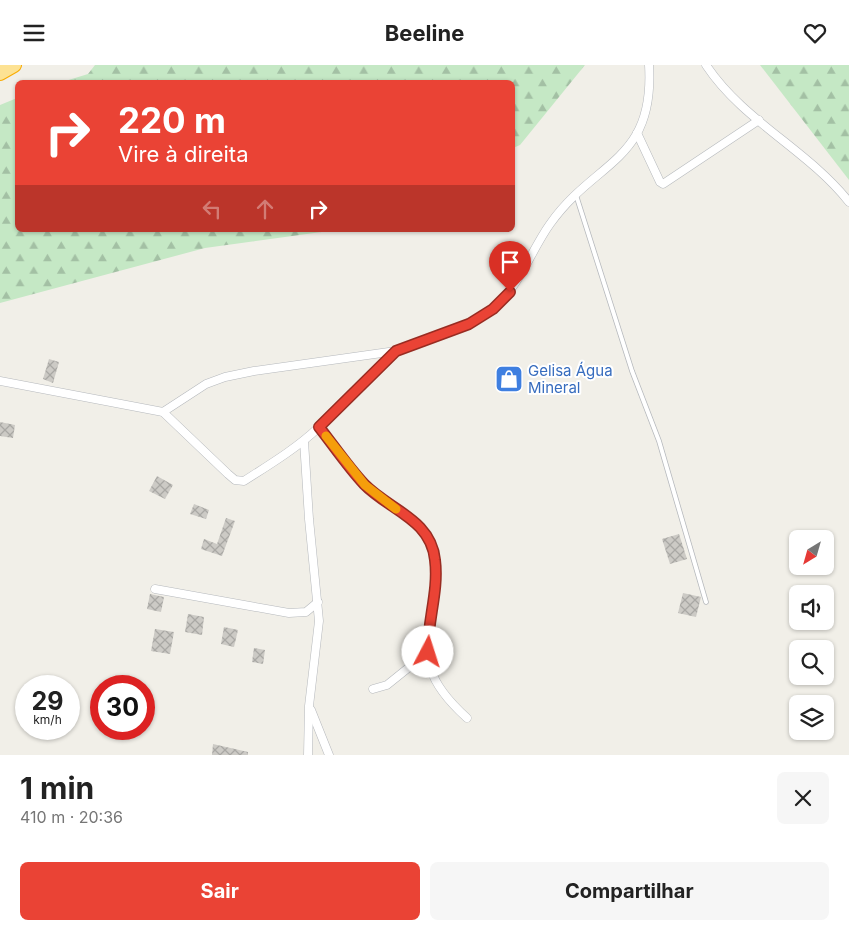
<!DOCTYPE html>
<html lang="pt">
<meta charset="utf-8">
<style>
body{margin:0;font-family:Inter,sans-serif;background:#f6f6f6;color:#222;height:100vh;display:flex;flex-direction:column;font-size:19px;white-space:nowrap}
*{box-sizing:border-box;margin:0}
p{font-size:16px;color:#767676}
.icon{flex:none;width:28px;height:28px;fill:none;stroke:currentColor;stroke-width:2;stroke-linecap:round;stroke-linejoin:round}
.map{position:relative;height:690px;overflow:hidden}
.details{display:flex;flex-direction:column;background:#fff;flex:1}
.details>*{flex:none}
.hud{position:absolute;left:15px;top:15px;width:500px;height:152px;border-radius:8px;box-shadow:0 1px 4px #0004;background:#ea4335;color:#fff;overflow:hidden}
.needle{width:32px;rotate:217deg}
.controls{position:absolute;left:789px;top:465px;display:grid;gap:10px}
.controls a{display:grid;place-items:center;width:45px;height:45px;border-radius:8px;background:#fff;box-shadow:0 1px 4px #0004;font-size:25px}
.speed{position:absolute;left:15px;top:610px;display:flex;gap:10px;font-size:25px;font-weight:700;text-align:center}
.speed>*{display:grid;place-content:center;width:65px;height:65px;border-radius:50%;background:#fff;box-shadow:0 1px 4px #0004;line-height:1}
.speed small{font-size:12px;font-weight:400}
.speed .limit{border:8px solid #d22;background:#fff;color:#111}
.pin{position:absolute;display:grid;place-items:center;width:42px;height:42px;color:#fff;margin:-51px -21px;border-radius:50% 50% 50% 0;rotate:-45deg;box-shadow:0 0 5px #0007}
.pin .icon{rotate:45deg}
.me{position:absolute;width:55px;margin:-28px;rotate:5deg;stroke-linejoin:round;filter:drop-shadow(0 0 4px #0008)}
.turn{display:flex;align-items:center;gap:18px;height:105px;padding:0 20px;font-size:22px}
.turn .icon{width:65px;height:65px;stroke-width:2.5}
.turn b{display:block;font-size:35px;line-height:42px}
.lanes{display:flex;align-items:center;height:48px;padding:0 20px;background:#0003;justify-content:center;gap:25px;direction:ltr}
.lanes .off{opacity:.35}
.round{display:grid;place-items:center;flex:none;width:52px;height:52px;border-radius:8px;background:#f6f6f6}
.headline{display:flex;align-items:center;justify-content:space-between;height:85px;padding:0 20px}
h1{font-size:30px;font-weight:700;line-height:38px}
.primary-button{display:flex;gap:10px;margin-top:auto;padding:10px 20px}
.primary-button a{flex:1;height:58px;border-radius:8px;background:#ea4335;color:#fff;font-size:20px;font-weight:700;line-height:58px;text-align:center}
.primary-button a+a{background:#f6f6f6;color:#222}
header{display:flex;justify-content:space-between;align-items:center;height:65px;padding:0 20px;background:#fff;font-size:22px;font-weight:700}
.map>svg:first-child{display:block}
</style>
<header><svg class="icon" aria-label="menu" viewBox="0 0 24 24"><path d="M4 6h16M4 12h16M4 18h16"/></svg>Beeline<svg class="icon" aria-label="heart" viewBox="0 0 24 24"><path d="M12 20l-8-8c-3-5 5-10 8-4 3-6 11-1 8 4z"/></svg></header>
<div class="map">
<svg width="849" height="690" viewBox="0 0 849 690">
<defs>
<pattern id="forest-firs" width="22" height="20" patternUnits="userSpaceOnUse" patternTransform="scale(1.25)"><rect width="22" height="20" fill="#c5e8c5"/><path d="M5 1l3.5 6h-7zM16 11l3.5 6h-7z" fill="#a3c0a4"/></pattern>
<pattern id="building-cross-hatch" width="8" height="8" patternUnits="userSpaceOnUse" patternTransform="scale(1.25)"><rect width="8" height="8" fill="#cccac5"/><path d="M0 0l8 8M0 8l8-8" fill="none" stroke="#a9a8a4"/></pattern>
</defs>
<rect width="100%" height="100%" fill="#f1efe8"/>
<g fill="url(#forest-firs)">
<path d="M95,0H585L520,80L513,83L512,18L62,17L88,9Z"/>
<path d="M760,0H849V115Z"/>
<path d="M17,33L18,165H336L205,183L0,238V40Z"/>
</g>
<g fill="url(#building-cross-hatch)">
<path d="M49,294L59,297L53,318L43,314Z"/>
<path d="M0,357L15,360L13,373L0,371Z"/>
<path d="M157,411L173,420L165,434L149,426Z"/>
<path d="M194,439L209,445L206,454L190,449Z"/>
<path d="M226,453L235,456L222,491L201,484L204,474L217,479Z"/>
<path d="M679,469L687,494L670,499L662,474Z"/>
<path d="M683,528L701,532L696,552L678,548Z"/>
<path d="M150,529L164,532L161,547L147,544Z"/>
<path d="M188,549L204,552L202,570L185,567Z"/>
<path d="M224,562L238,565L234,582L221,579Z"/>
<path d="M155,564L174,567L170,589L151,586Z"/>
<path d="M254,583L265,585L263,599L252,597Z"/>
<path d="M213,679L248,687V690H212Z"/>
</g>
<g fill="none" stroke-linecap="round" stroke-linejoin="round">
<defs>
<path id="lane" d="M576,130L632,306L659,376L706,537"/>
<g id="street">
<path d="M706,0C743,56 808,85 849,137"/>
<path d="M637,68L660,117L663,119L759,55"/>
<path d="M0,316L163,347L228,409L235,415L244,416C269,400 297,383 318,363C344,339 367,311 394,288C401,282 416,279 425,276C449,268 474,259 493,243C521,220 530,187 550,159C595,95 655,97 649,0"/>
<path d="M163,347L206,319L225,312L254,306L396,286"/>
<path d="M319,362C335,382 349,405 367,422C389,443 418,450 431,480C436,494 436,507 435,522C430,586 413,604 467,653"/>
<path d="M304,376L309,454L319,556L309,641L308,690"/>
<path d="M155,524L289,548L306,547L318,537"/>
<path d="M373,624L387,620L428,587"/>
<path d="M311,645L329,690"/>
</g>
<path id="highway" d="M0,8L14,0"/>
</defs>
<use href="#lane" stroke="#b5b8bc" stroke-width="5.5"/>
<use href="#street" stroke="#b5b8bc" stroke-width="9"/>
<use href="#highway" stroke="#f9ab00" stroke-width="16"/>
<use href="#lane" stroke="#fff" stroke-width="4"/>
<use href="#street" stroke="#fff" stroke-width="8"/>
<use href="#highway" stroke="#fde293" stroke-width="14"/>
</g>
<g fill="none" stroke-linecap="round" stroke-linejoin="round">
<defs>
<path id="route" d="M428,587C427,557 439,526 435,495C431,454 389,445 364,419C348,402 334,381 319,362L396,286L469,259L493,244L510,227"/>
</defs>
<use href="#route" stroke="#982c22" stroke-width="12"/>
<use href="#route" stroke="#ea4335" stroke-width="9"/>
<path stroke="#f59e0b" stroke-width="9" d="M326,371L365,420L396,444"/>
</g>
<defs>
<symbol id="shop-square" viewBox="-11 -11 22 22"><rect x="-9" y="-9" width="18" height="18" rx="4" fill="#3f7fe0" stroke="#fff"/><path d="M-5-2.5h2.3a2.7 3.5 0 0 1 5.4 0H5L5.5 6h-11ZM-1.5-2.5h3a1.5 2.3 0 0 0-3 0Z" fill="#fff"/></symbol>
</defs>
<g fill-rule="evenodd">
<use href="#shop-square" x="493" y="298" width="32" height="32"/>
</g>
<g text-anchor="middle" dominant-baseline="central" stroke-width="4" stroke-linejoin="round" paint-order="stroke">
<g font-size="15" fill="#366cbe" stroke="#fff" text-anchor="start">
<text x="528" y="305">Gelisa Água<tspan x="528" dy="17">Mineral</tspan></text>
</g>
</g>
</svg>
<div class="controls">
<a><svg class="needle" viewBox="-14 -14 28 28"><path d="M0-13l5 13h-10z" fill="#e53935"/><path d="M0 13l5-13h-10z" fill="#767676"/></svg></a>
<a><svg class="icon" aria-label="sound" viewBox="0 0 24 24"><path d="M4 9h4l5-4v14l-5-4H4zM17 9q2 3 0 6"/></svg></a>
<a><svg class="icon" aria-label="search" viewBox="0 0 24 24"><circle cx="10" cy="10" r="6"/><path d="M15 15l6 6"/></svg></a>
<a><svg class="icon" aria-label="layers" viewBox="0 0 24 24"><path d="M12 4l9 5-9 5-9-5zM3 14l9 5 9-5"/></svg></a>
</div>
<div class="speed"><div>29<small>km/h</small></div><div class="limit">30</div></div>
<div class="pin" style="left:510px;top:227px;background:#d93025"><svg class="icon" aria-label="arrive" viewBox="0 0 24 24"><path d="M6 21V4h12l-3 4 3 4H6"/></svg></div>
<svg class="me" style="left:428px;top:587px" viewBox="-20 -20 40 40"><circle r="19" fill="#fff"/><path d="M0-13L10 11 0 6-10 11z" fill="#ea4335"/></svg>
<div class="hud">
<div class="turn"><svg class="icon" aria-label="right" viewBox="0 0 24 24"><path d="M7 20v-9h11M14 6l5 5-5 5"/></svg><div><b>220 m</b>Vire à direita</div></div>
<div class="lanes"><svg class="icon off" aria-label="left" viewBox="0 0 24 24"><path d="M17 20v-9H6M10 6l-5 5 5 5"/></svg><svg class="icon off" aria-label="ahead" viewBox="0 0 24 24"><path d="M12 20V5M6 11l6-6 6 6"/></svg><svg class="icon" aria-label="right" viewBox="0 0 24 24"><path d="M7 20v-9h11M14 6l5 5-5 5"/></svg></div>
</div>
</div>
<section class="details">
<div class="headline"><div><h1>1 min</h1><p>410 m · 20:36</p></div><a class="round"><svg class="icon" aria-label="close" viewBox="0 0 24 24"><path d="M6 6l12 12M18 6L6 18"/></svg></a></div>
<div class="primary-button"><a>Sair</a><a>Compartilhar</a></div>
</section>
